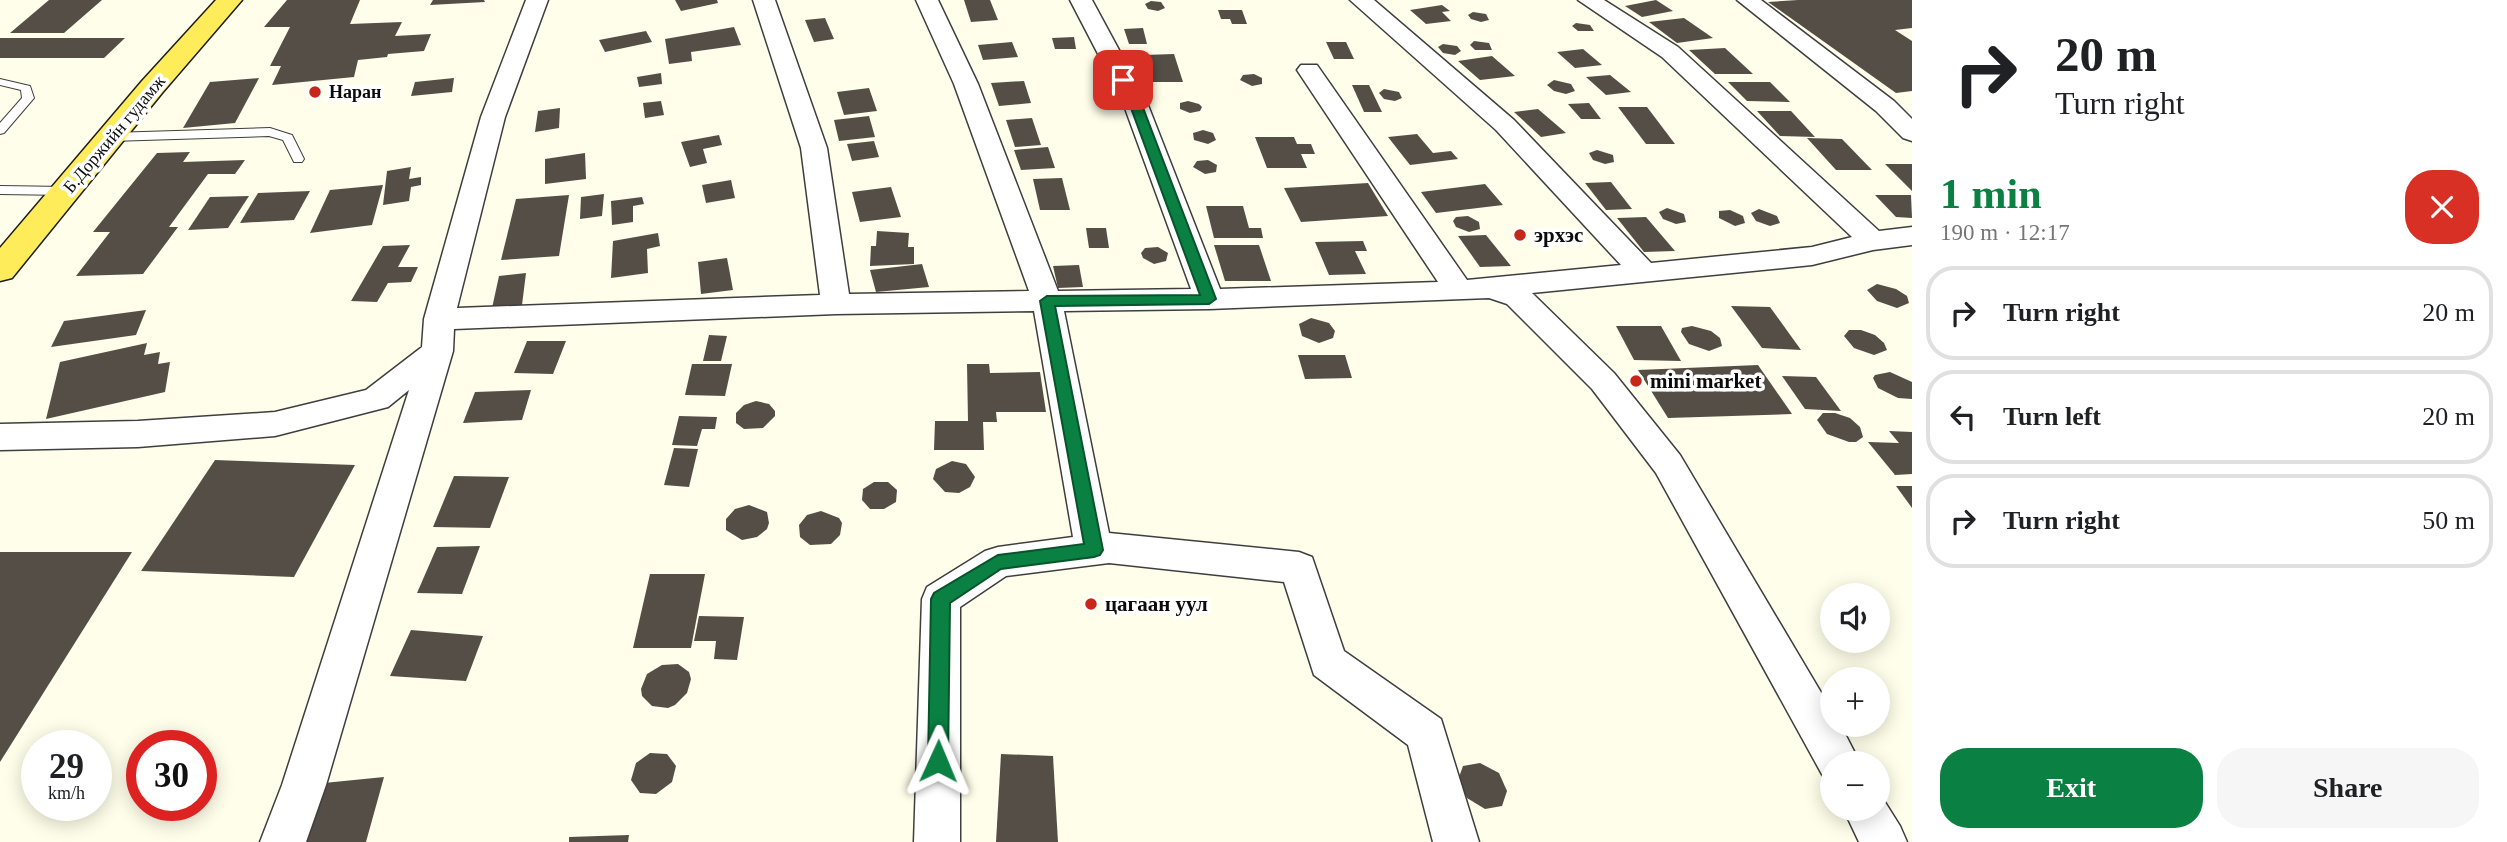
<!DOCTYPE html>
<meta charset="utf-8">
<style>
body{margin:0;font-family:"Times New Roman",serif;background:#f6f6f6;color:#202124;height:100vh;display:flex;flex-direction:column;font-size:26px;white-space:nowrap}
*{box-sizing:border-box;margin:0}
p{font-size:23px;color:#757577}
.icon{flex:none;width:38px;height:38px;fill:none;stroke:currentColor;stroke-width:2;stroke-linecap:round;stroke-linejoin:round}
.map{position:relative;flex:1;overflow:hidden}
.side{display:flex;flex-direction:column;background:#fff;width:595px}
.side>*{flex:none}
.guide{background:#fff;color:#202124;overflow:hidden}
.controls{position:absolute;left:1820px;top:583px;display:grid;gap:14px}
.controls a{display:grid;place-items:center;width:70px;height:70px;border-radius:50%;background:#fff;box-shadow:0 4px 18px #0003;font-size:35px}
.speed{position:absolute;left:21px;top:730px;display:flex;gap:14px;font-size:35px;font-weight:700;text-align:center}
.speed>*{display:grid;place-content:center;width:91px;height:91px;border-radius:50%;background:#fff;box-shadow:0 4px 18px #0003;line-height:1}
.speed small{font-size:18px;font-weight:400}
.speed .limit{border:10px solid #d22;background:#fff;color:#111}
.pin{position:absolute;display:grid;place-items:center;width:60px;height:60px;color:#fff;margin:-30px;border-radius:14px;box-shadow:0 4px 10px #0006}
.me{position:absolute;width:77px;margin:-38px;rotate:1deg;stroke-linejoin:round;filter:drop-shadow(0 0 5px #0008)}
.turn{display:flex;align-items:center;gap:24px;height:147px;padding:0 28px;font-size:32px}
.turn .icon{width:91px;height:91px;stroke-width:2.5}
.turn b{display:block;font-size:49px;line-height:60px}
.round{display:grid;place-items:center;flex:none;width:74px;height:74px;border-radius:28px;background:#f6f6f6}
.headline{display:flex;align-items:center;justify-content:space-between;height:119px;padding:0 28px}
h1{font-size:42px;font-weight:700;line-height:52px;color:#0b8043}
.primary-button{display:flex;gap:14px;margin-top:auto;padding:14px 28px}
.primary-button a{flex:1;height:80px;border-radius:28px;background:#0b8043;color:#fff;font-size:28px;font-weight:700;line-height:80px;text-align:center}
.primary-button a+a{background:#f6f6f6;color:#202124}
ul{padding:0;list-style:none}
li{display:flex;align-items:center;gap:21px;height:94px;margin:0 14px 10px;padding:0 14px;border:4px solid #e0e0e0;border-radius:28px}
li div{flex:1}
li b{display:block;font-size:26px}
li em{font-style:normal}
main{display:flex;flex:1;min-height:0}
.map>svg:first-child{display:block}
</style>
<main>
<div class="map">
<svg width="1912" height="842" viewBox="0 0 1912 842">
<rect width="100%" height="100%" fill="#fffeea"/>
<g fill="#554e47">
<path d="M49,0H102L64,33H10Z"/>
<path d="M287,0H360L350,24L402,22L395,36L431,34L424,51L388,54L387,57L358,60L354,77L272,85L281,66H270L290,27H264Z"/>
<path d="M433,0H484L485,2L430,5Z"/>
<path d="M675,0H717L718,3L681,11Z"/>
<path d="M964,0H990L998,20L971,22Z"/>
<path d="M1656,0L1673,11L1642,17L1625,6Z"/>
<path d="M1798,0H1912V28L1895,30L1912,41V91L1896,93L1768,2Z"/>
<path d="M1151,1L1161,2L1165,8L1158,11L1148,9L1145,4Z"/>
<path d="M1442,5L1450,11L1442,12L1451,21L1426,24L1410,10Z"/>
<path d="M1218,10H1242L1247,24H1232L1230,19H1221Z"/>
<path d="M1473,12L1486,14L1489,20L1481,22L1471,19L1468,15Z"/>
<path d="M825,18L834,39L814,42L805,20Z"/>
<path d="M1684,18L1713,38L1677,43L1649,22Z"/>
<path d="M1576,23L1590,25L1594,31H1578L1572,26Z"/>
<path d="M734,27L741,45L691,52L692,61L669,64L665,39Z"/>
<path d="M1143,28L1147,44H1129L1124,29Z"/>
<path d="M646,31L652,42L605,52L599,40Z"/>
<path d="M1074,37L1076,49H1055L1052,38Z"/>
<path d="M0,38H125L104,58H0Z"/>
<path d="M1474,41L1489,43L1492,50H1475L1470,45Z"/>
<path d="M1012,42L1018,57L983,60L978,45Z"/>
<path d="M1326,42H1346L1354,59H1334Z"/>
<path d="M1443,44L1457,46L1461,51L1455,55L1443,53L1438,47Z"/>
<path d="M1725,48L1753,74H1715L1689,50Z"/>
<path d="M1583,49L1602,65L1575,68L1557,52Z"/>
<path d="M1174,54L1183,82H1152L1144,55Z"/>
<path d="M1492,56L1515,76L1480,80L1458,61Z"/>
<path d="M661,73L662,84L639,87L637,77Z"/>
<path d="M1254,74L1262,78V84L1252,86L1240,80L1243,75Z"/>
<path d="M1610,75L1631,92L1606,95L1586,77Z"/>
<path d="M259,78L235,123L183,128L210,82Z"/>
<path d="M454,78L452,92L411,96L415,82Z"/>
<path d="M1554,80L1571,84L1575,91L1566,94L1554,91L1547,85Z"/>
<path d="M1024,81L1031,103L999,106L991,83Z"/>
<path d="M1728,82H1770L1790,102L1747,101Z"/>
<path d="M1352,85H1369L1382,112H1364Z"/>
<path d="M869,88L877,111L844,115L837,92Z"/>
<path d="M1384,89L1399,92L1402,98L1395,101L1384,99L1379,93Z"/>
<path d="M661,101L664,115L645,118L643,103Z"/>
<path d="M1188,101L1199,104L1202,107L1200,111L1190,113L1180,109V103Z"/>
<path d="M1589,103L1601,119H1581L1568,104Z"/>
<path d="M1618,107H1647L1675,144H1646Z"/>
<path d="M560,108L559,128L535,132L538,111Z"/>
<path d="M1538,109L1566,133L1541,137L1514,112Z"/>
<path d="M1757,111H1791L1815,137L1780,136Z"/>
<path d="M869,116L875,137L839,141L834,120Z"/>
<path d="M1032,118L1041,145L1015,147L1006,120Z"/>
<path d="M1203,130L1213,133L1216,140L1208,144L1194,140L1193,133Z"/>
<path d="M1417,134L1433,153L1451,151L1458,159L1410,165L1388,137Z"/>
<path d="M719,135L722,145L703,149L707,163L690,167L681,142Z"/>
<path d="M1255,137H1294L1297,144H1311L1315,154H1301L1307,168H1267Z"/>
<path d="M1807,138L1842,139L1872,170H1836Z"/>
<path d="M874,141L879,157L852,161L847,144Z"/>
<path d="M1048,147L1055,168L1021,170L1014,150Z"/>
<path d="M1597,150L1613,155L1614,162L1605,164L1593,160L1589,153Z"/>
<path d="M190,152L183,162L245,160L235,174H208L169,227H178L143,274L76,276L110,232H93L157,153Z"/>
<path d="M585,153L586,179L545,184V159Z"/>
<path d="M1208,160L1217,165L1216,172L1205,174L1193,167L1197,161Z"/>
<path d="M1885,164H1912V191Z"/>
<path d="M411,167L409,179L421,177V185L411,187L409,201L383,205L387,171Z"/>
<path d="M1062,178L1070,210H1040L1033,179Z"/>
<path d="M731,180L735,198L706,203L702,185Z"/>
<path d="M1611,182L1632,209L1606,210L1585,183Z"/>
<path d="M1368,183L1388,216L1301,222L1284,188Z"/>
<path d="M1485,184L1503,205L1436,213L1421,192Z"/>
<path d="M383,185L372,225L310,233L330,190Z"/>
<path d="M891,187L901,217L860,222L852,192Z"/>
<path d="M310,191L294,220L240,223L258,193Z"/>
<path d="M604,194L602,216L580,219L581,197Z"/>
<path d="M569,195L559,256L501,260L516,199Z"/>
<path d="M1875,195H1911L1912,218L1896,217Z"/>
<path d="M249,196L228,228L188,230L210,197Z"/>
<path d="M642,197L644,204L633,206V222L612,225L611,201Z"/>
<path d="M1206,206H1243L1249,228H1261L1263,238H1214Z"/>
<path d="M1667,208L1684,214L1686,222L1676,224L1663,219L1659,212Z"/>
<path d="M1759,209L1777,216L1780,223L1770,226L1756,221L1751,213Z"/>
<path d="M1730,210L1743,216L1745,223L1735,226L1719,218V211Z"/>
<path d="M1468,216L1479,222L1480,229L1469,232L1456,227L1453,221L1456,217Z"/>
<path d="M1646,217L1675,251L1644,252L1617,218Z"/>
<path d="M1086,228H1106L1109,248H1089Z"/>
<path d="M877,231L909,233L908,247H914V264L870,266L871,246H876Z"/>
<path d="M658,233L660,246L647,249L648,273L611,278L613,241Z"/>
<path d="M1486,235L1511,266L1480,267L1458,236Z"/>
<path d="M1363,241L1367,251H1355L1366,274L1329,275L1315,242Z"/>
<path d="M410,245L398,267H418L411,282L388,283L377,302L351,301L383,246Z"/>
<path d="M1214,245H1259L1271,281H1225Z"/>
<path d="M1158,247L1168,253L1166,261L1154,264L1143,258L1141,253L1145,248Z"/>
<path d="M727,258L733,290L701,294L698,262Z"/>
<path d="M922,264L929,287L876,292L870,270Z"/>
<path d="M1079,265L1083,287L1058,288L1053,266Z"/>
<path d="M526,273L522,305L492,308L499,276Z"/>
<path d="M1877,284L1896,289L1907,296L1909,303L1897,308L1877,301L1867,290Z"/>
<path d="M1731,306L1770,307L1801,350L1762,348Z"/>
<path d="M146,310L136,335L51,347L64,321Z"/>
<path d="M1311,318L1329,323L1335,331L1333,338L1319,343L1302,336L1299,324Z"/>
<path d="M1616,326H1661L1681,361L1634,360Z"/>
<path d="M1692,326L1711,331L1720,338L1722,346L1709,351L1689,344L1681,332L1682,328Z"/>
<path d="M1849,330H1861L1875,335L1884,343L1887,350L1874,355L1854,348L1844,336Z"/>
<path d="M709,335L727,336L721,361H703Z"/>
<path d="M527,341H566L553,374L514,373Z"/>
<path d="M147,343L144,355L160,352L158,364L170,362L165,392L46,419L60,362Z"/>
<path d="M1298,355H1345L1352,378L1305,379Z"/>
<path d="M692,364H732L725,396L685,395Z"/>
<path d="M967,364H989L990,373L1040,372L1046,412H996L997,422H983L984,450H934L935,421H968Z"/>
<path d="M1758,365L1792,414L1668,418L1638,370Z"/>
<path d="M1890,372L1912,382V399L1898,398L1878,388L1873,378L1875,375Z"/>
<path d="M1782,376L1816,377L1841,411L1805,409Z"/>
<path d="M531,390L522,420L463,423L475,392Z"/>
<path d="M756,401L769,404L775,411V416L763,428L744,429L736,423V413L744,405Z"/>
<path d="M1823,413H1835L1850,418L1860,427L1863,437L1856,442H1849L1827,434L1817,420Z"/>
<path d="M679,416L717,417L715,429H702L697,446L672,445Z"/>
<path d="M1889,431L1912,432V474L1895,475L1868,442L1899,443Z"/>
<path d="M674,448L698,449L689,487L664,485Z"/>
<path d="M215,460L355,465L294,577L141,571Z"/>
<path d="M952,461L966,464L975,477L970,487L959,493L945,492L933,479L936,469Z"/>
<path d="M454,476L509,477L490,528L433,527Z"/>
<path d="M874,482H888L897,490L896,502L884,509H870L862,500L863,489Z"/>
<path d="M1896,486H1912V508Z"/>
<path d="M749,505L767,512L769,523L767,529L757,537L742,540L726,530V519L735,509Z"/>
<path d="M821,511L839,518L842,523L840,535L831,544L810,545L800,537L799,525L807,515Z"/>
<path d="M480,546L462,594L417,593L437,547Z"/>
<path d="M0,552H132L0,762Z"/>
<path d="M650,574H705L691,648H633Z"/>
<path d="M699,616L744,617L737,660L714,659L716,641H694Z"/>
<path d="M411,630L483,636L466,681L390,676Z"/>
<path d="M678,664L689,672L691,679L687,693L675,705L668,708L652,706L642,696L641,689L647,674L662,665Z"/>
<path d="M650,753L667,754L676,766L672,782L656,794L640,793L631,780L636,763Z"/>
<path d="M1001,754L1053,756L1058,842H996Z"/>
<path d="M1480,763L1499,773L1507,791L1502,806L1485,809L1467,798L1458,780L1463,766Z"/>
<path d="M384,777L366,842H283L304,785Z"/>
<path d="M629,835L628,842H569V837Z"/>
</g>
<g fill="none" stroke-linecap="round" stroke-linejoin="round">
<defs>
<g id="service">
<path d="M0,79L30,86L34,98L4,133L0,134V123L22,98L21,90L0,85Z"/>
<path d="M270,128L292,135L304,159L302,162H294L283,140L269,136L111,141L105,137L111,133Z"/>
<path d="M0,186L66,187L72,191L66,195L0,194Z"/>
</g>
<g id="minor">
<path d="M526,0H548L505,117L457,308L820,295L801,148L753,0H775L827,148L849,294L1029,291L954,84L916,0H938L978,84L1058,291L1191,289L1122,100L1070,0H1092L1146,100L1220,289L1438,282L1297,70L1301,65H1317L1467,280L1621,265L1496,130L1350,0H1374L1514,120L1651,263L1812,247L1852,237L1662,57L1578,0H1604L1678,47L1879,231L1912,227V245L1873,250L1812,265L1532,293L1614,373L1680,455L1832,711V724H1840L1860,763H1832V781L1824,778L1656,473L1592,389L1507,304L1489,298L1209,309L1064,311L1109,533L1299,552L1312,557L1344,651L1441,719L1479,842H1433L1408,745L1314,675L1284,582L1109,563L1006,576L960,607V842H914L922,599L927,587L985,551L998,547L1073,537L1034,311L836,314L454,329L453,351L326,785L306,842H260L282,785L409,390L388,407L275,436L138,447L0,450V424L138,421L275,412L366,390L422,347L424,319L481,117Z"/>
<path d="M1737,0H1761L1894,101L1912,119V141L1903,138L1876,111Z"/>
<path d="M1878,791L1900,826L1907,842H1859L1843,808H1878Z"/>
</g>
<path id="primary" d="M216,0H242L162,93L12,278L0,281V248L142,81Z"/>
</defs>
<use href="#service" stroke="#3e3e3e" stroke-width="2"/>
<use href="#minor" stroke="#3e3e3e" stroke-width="3"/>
<use href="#primary" stroke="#1c1c1c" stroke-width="3"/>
<use href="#service" fill="#fff" fill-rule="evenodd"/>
<use href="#minor" fill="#fff" fill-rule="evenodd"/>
<use href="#primary" fill="#ffec5a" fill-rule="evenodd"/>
</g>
<path fill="#0b8043" stroke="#07532c" stroke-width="2" d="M1123,76L1127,77L1140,100L1216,299L1209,304L1055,306L1103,550L1100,555L1094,557L1001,569L950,603L948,761L945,768L938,771L931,768L928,761L931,599L934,593L998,555L1084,544L1040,301L1047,296L1200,295L1128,100L1118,80Z"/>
<g fill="#c62719" stroke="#fff" stroke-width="2.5">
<circle cx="315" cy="92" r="7"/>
<circle cx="1520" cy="235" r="7"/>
<circle cx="1636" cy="381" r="7"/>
<circle cx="1091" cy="604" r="7"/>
</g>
<g text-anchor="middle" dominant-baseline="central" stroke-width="7" stroke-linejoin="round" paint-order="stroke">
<g font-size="18" font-weight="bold" fill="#0b0b0b" stroke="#fff" text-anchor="start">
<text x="329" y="92">Наран</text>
</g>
<g font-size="18" fill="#0b0b0b" stroke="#fff">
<text transform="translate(114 134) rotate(-50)">Б.Доржийн гудамж</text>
</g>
<g font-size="21" font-weight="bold" fill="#0b0b0b" stroke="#fff" text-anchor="start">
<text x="1534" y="235">эрхэс</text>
<text x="1650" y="381">mini market</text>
<text x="1105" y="604">цагаан уул</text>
</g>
</g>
</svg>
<div class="controls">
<a><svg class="icon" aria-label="sound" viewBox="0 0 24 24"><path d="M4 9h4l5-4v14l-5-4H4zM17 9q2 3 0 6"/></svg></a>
<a>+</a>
<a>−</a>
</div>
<div class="speed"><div>29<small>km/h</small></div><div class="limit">30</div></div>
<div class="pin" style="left:1123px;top:80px;background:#d93025"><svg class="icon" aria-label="arrive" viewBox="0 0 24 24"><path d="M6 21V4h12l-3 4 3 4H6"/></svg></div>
<svg class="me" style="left:938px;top:761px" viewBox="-20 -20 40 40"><path d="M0-17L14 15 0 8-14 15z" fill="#0b8043" stroke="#fff" stroke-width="4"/></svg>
</div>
<section class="side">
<div class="guide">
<div class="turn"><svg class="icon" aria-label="right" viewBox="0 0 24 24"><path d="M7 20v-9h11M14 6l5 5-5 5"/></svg><div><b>20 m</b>Turn right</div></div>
</div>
<div class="headline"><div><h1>1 min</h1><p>190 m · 12:17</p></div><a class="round" style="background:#d93025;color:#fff"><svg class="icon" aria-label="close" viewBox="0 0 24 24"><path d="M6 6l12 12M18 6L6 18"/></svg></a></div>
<ul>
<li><svg class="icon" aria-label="right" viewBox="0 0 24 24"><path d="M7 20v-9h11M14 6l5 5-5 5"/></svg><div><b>Turn right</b></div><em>20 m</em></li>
<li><svg class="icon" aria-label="left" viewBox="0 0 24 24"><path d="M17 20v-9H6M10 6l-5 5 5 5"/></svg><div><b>Turn left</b></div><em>20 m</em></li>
<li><svg class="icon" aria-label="right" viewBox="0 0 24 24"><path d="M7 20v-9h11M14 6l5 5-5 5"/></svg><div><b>Turn right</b></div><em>50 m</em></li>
</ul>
<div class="primary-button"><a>Exit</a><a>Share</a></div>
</section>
</main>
